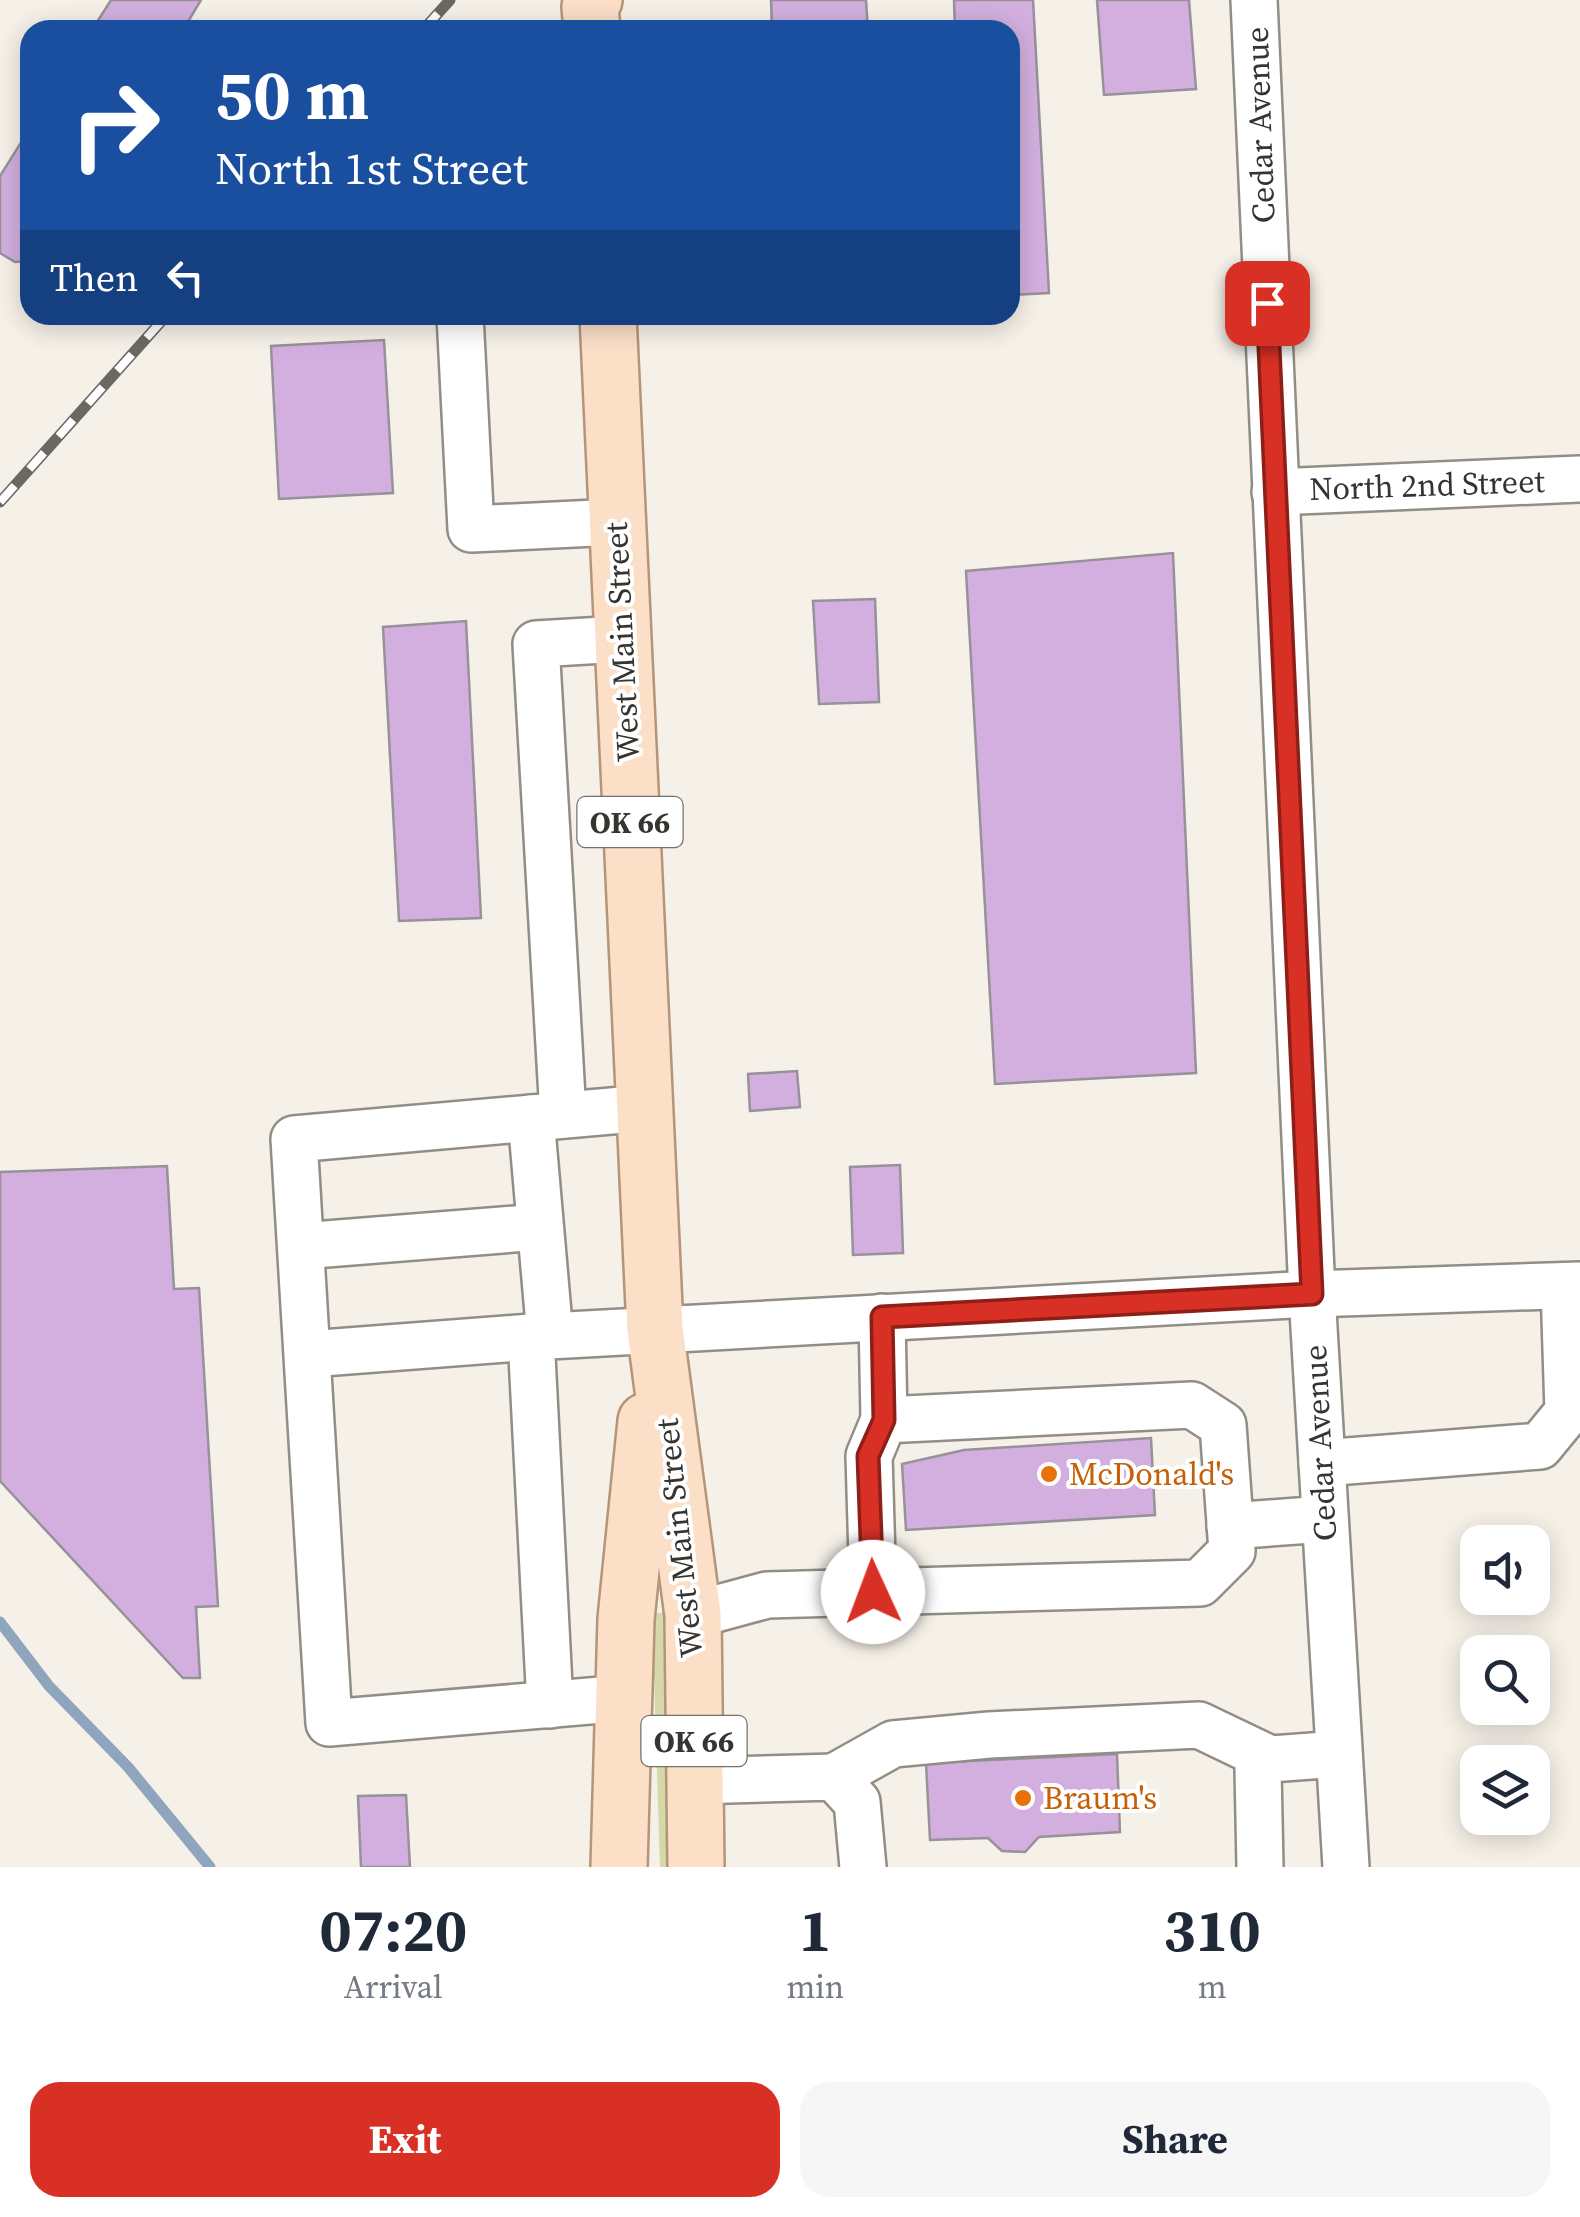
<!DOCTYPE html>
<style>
body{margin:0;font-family:"Source Serif 4",serif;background:#f6f6f7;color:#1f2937;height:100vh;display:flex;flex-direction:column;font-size:38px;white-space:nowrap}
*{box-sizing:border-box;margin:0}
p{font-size:32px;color:#747a83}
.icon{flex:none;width:55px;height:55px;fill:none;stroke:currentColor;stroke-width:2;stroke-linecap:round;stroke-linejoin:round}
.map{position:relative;height:1867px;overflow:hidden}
.side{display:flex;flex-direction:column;background:#fff;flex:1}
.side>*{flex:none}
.top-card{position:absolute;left:20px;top:20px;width:1000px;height:305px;border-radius:30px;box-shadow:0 5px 25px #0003;background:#1a4fa0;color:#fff;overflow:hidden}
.fabs{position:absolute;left:1460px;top:1525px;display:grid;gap:20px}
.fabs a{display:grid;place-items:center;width:90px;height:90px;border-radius:20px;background:#fff;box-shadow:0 5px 25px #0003;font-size:50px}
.pin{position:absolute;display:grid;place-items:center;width:85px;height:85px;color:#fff;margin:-42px;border-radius:20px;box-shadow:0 5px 15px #0006}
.me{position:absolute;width:110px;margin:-55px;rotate:358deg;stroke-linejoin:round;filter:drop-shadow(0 0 8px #0008)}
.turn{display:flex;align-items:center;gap:35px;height:210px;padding:0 30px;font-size:45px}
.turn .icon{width:130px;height:130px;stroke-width:2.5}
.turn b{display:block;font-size:70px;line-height:85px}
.then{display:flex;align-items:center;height:95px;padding:0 30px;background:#0003;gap:20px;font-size:38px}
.eta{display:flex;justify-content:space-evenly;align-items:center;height:170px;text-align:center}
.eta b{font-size:60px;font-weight:700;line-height:70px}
.primary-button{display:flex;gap:20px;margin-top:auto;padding:20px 30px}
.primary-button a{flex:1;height:115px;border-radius:30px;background:#d93025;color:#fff;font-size:40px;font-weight:700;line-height:115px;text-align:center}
.primary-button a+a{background:#f6f6f7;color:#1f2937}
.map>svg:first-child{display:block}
</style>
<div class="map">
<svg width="1580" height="1867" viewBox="0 0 1580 1867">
<rect width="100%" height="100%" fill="#f6f1e8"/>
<path fill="#d4d9a7" d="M667,1612L674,1867H660L652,1614Z"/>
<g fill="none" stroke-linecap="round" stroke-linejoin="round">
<path stroke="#8fa5bd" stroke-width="11" d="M0,1622L49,1686L128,1767L210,1867"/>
</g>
<g fill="#d2afdf" stroke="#979199" stroke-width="2.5">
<path d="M111,0H201L183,30H92Z"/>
<path d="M771,0H866L868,30H772Z"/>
<path d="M954,0H1033L1049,293L1010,295V30H955Z"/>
<path d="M1097,0H1189L1196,89L1104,95Z"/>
<path d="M30,128V261L15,262L0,253V176Z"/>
<path d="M384,340L393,493L279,499L271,346Z"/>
<path d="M1173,553L1196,1073L995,1084L966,571Z"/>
<path d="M875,599L879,702L819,704L813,601Z"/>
<path d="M466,621L481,918L399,921L383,627Z"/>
<path d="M797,1071L800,1107L750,1111L748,1074Z"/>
<path d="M900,1165L903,1253L853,1255L850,1167Z"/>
<path d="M167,1166L174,1289L199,1288L218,1606L196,1607L200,1678H183L0,1481V1172Z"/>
<path d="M1151,1438L1155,1515L906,1530L902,1464L964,1450Z"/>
<path d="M1117,1754L1120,1832L1039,1837L1025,1852L1002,1851L988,1838L930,1840L926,1763Z"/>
<path d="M406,1795L410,1867H361L358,1796Z"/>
</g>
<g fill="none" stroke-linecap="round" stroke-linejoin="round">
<defs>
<g id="minor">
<path d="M1254,0L1312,1294L1346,1867"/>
<path d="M460,315L471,529L616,522"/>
<path d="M1275,492L1580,479"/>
<path d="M563,1115L536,644L621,639"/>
<path d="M531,1118L550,1336"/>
<path d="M301,1246L540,1227"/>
<path d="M882,1317L884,1420"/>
<path d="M309,1354L531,1337"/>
<path d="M1322,1463L1540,1446L1568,1412L1564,1286"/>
<path d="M1230,1526L1325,1519"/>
<path d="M693,1615L767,1595L1200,1583L1232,1551L1223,1425L1192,1405L884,1420L869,1456L873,1592"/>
<path d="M625,1698L329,1723L294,1139L645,1108"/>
<path d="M550,1705L531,1337L1312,1294L1580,1285"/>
<path d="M834,1777L893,1744L989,1735L1199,1725L1270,1759"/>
<path d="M695,1781L834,1777L857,1802L863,1867"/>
<path d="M1260,1867L1258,1769L1270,1759L1339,1754"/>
</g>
<g id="major">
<path d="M592,30L590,7L594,0"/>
<path d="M608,315L655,1329L693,1615L696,1867"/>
<path d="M619,1867L626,1619L646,1421"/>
</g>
</defs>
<use href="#minor" stroke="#928d85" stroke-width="50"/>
<use href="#major" stroke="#b59579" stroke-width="60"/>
<use href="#minor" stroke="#fff" stroke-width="45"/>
<use href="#major" stroke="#fbdfc7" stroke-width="55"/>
<defs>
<g id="rail">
<path d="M423,30L450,0"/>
<path d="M0,502L167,315"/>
</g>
</defs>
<use href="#rail" stroke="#6b6863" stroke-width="11"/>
<use href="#rail" stroke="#fff" stroke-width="8" stroke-dasharray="22" stroke-linecap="butt"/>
</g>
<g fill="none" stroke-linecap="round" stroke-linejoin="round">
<defs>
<path id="route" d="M873,1592L868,1456L884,1420L882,1317L1312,1294L1267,303"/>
</defs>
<use href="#route" stroke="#8d1f18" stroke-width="25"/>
<use href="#route" stroke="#d93025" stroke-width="18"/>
</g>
<g fill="#e8710a" stroke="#fff" stroke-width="4">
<circle cx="1049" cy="1474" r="10"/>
<circle cx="1023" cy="1798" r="10"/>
</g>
<g text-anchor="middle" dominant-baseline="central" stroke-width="8" stroke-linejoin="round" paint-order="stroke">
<g fill="#fff" stroke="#72716e" stroke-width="2.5">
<rect x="577.5" y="797" width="105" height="50" rx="8"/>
<rect x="641.5" y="1716" width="105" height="50" rx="8"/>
</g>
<g font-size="30" font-weight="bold" fill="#363430">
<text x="630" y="822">OK 66</text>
<text x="694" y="1741">OK 66</text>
</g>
<g font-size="32" fill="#363430" stroke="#fff">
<text transform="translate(1260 125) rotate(-92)">Cedar Avenue</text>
<text transform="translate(1427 485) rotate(-2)">North 2nd Street</text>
<text transform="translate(622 642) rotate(-93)">West Main Street</text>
<text transform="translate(1320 1443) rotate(-93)">Cedar Avenue</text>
<text transform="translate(679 1538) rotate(-96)">West Main Street</text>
</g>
<g font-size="32" fill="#c56008" stroke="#fff" text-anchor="start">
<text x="1069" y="1474">McDonald's</text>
<text x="1043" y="1798">Braum's</text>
</g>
</g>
</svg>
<div class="fabs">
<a><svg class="icon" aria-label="sound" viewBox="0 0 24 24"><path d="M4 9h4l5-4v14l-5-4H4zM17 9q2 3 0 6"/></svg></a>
<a><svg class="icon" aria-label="search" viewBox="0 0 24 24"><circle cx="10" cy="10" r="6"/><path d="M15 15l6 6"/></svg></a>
<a><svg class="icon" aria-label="layers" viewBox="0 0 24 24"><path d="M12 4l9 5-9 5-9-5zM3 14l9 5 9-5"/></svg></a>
</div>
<div class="pin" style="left:1267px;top:303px;background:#d93025"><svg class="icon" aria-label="arrive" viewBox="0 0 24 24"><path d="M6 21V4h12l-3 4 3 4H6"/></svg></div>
<svg class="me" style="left:873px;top:1592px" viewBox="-20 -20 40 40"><circle r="19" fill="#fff"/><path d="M0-13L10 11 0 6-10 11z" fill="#d93025"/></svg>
<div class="top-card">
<div class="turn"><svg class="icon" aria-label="right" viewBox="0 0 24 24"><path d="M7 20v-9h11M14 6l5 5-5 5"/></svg><div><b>50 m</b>North 1st Street</div></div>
<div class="then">Then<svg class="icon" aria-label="left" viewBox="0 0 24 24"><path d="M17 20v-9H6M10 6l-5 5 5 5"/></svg></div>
</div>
</div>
<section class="side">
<div class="eta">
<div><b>07:20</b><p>Arrival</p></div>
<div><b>1</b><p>min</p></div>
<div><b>310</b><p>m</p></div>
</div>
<div class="primary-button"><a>Exit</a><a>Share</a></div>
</section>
